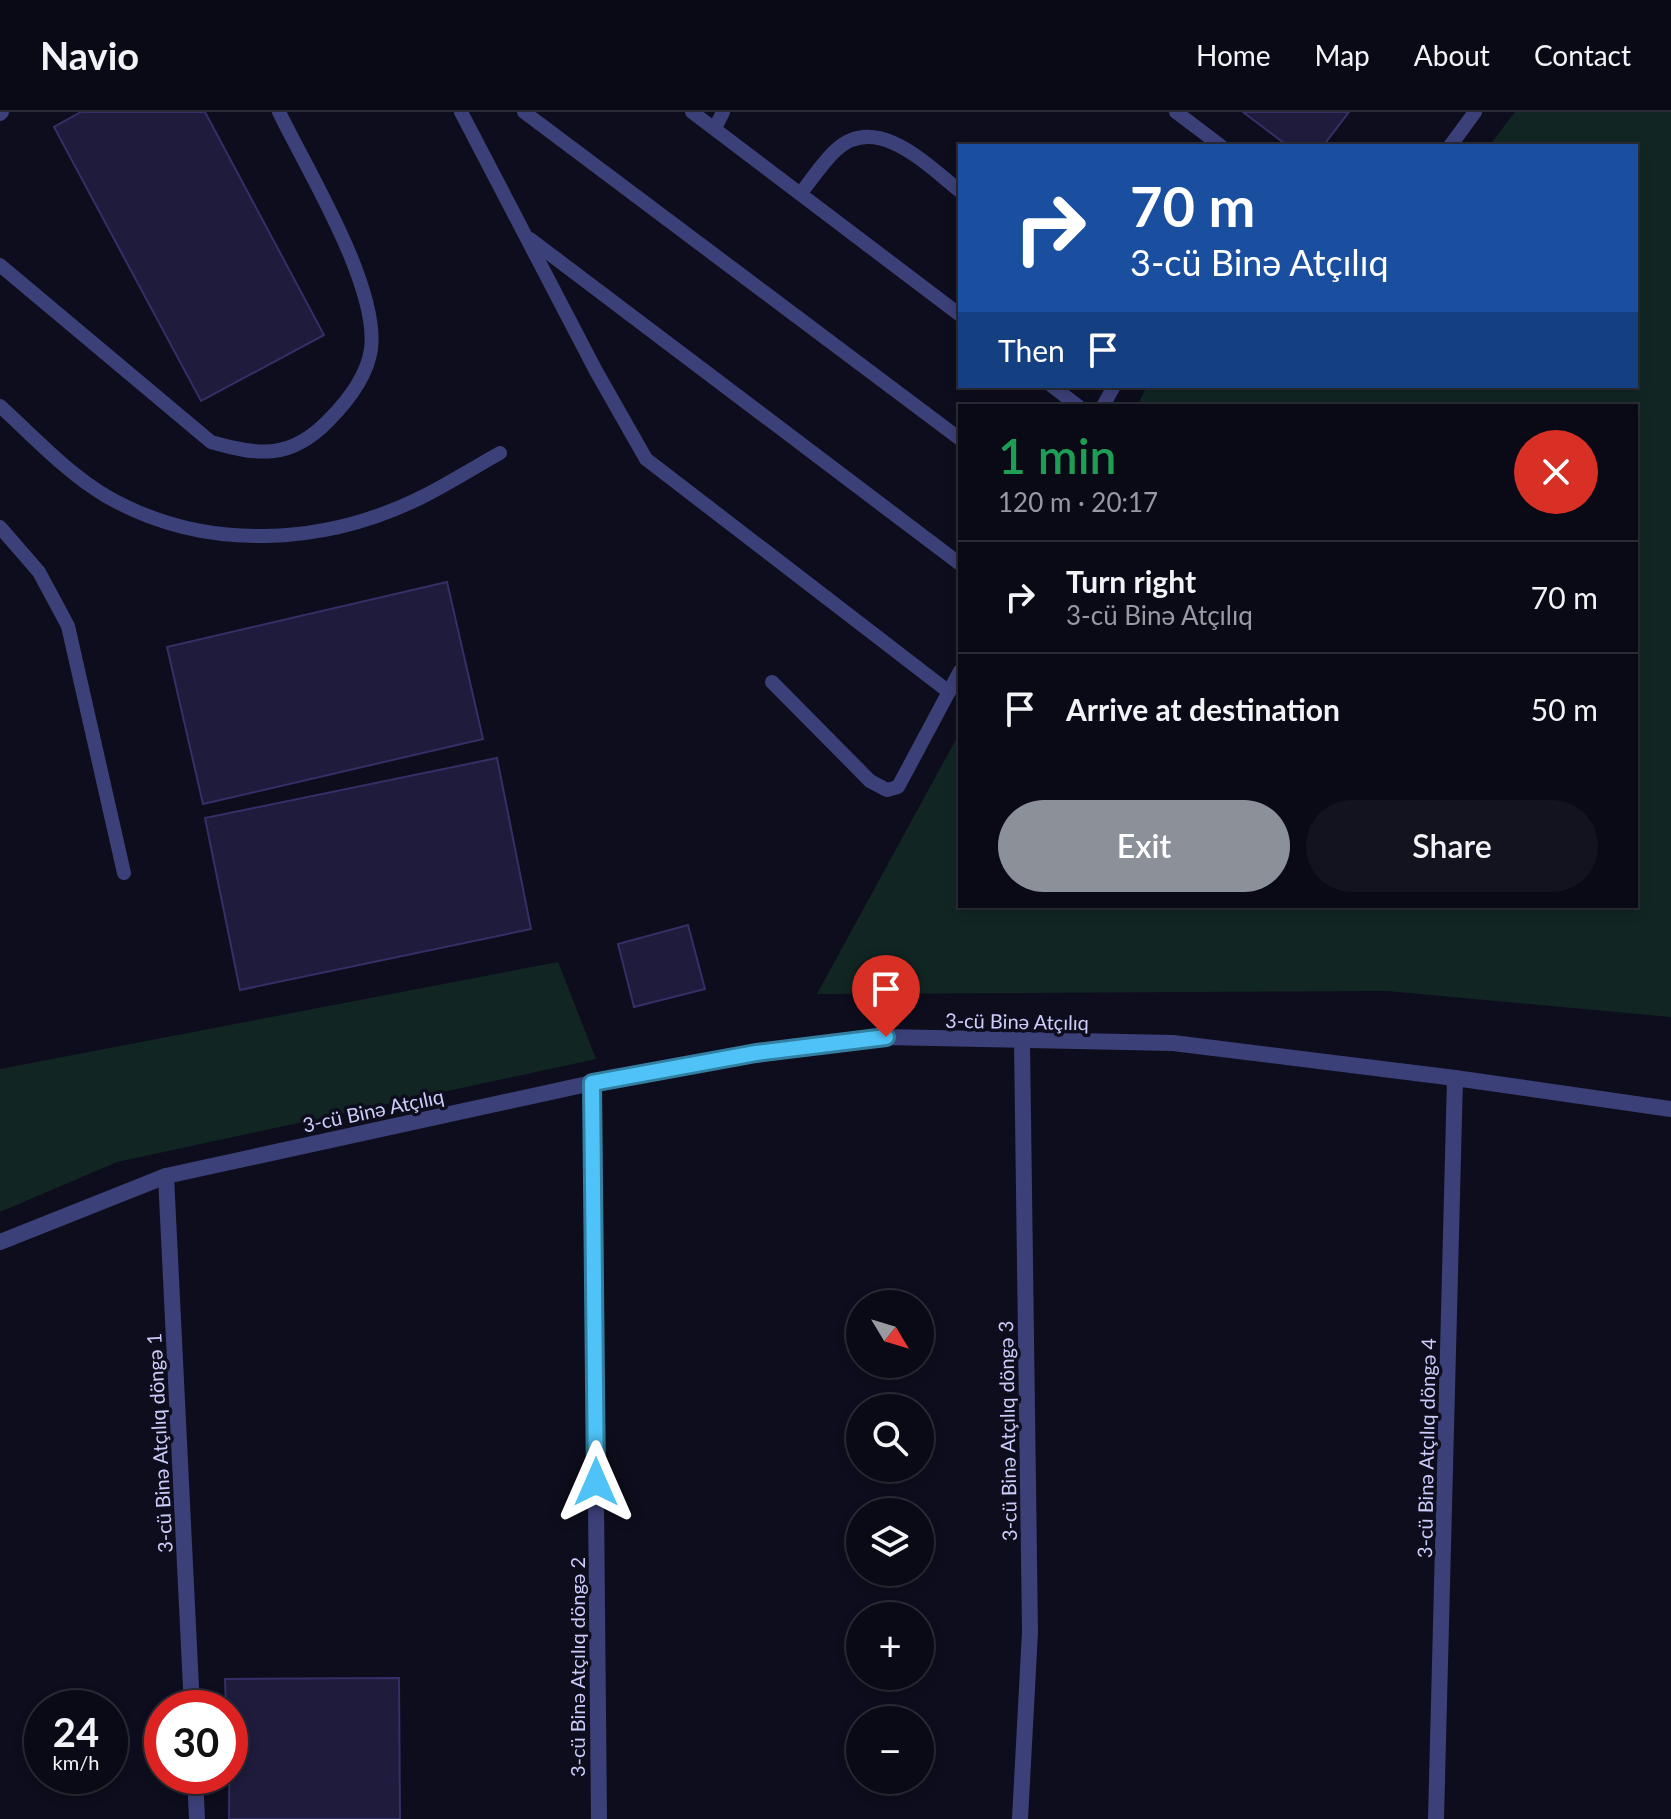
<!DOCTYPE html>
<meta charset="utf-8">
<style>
body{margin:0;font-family:Lato,sans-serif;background:#13131f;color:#f1f3f6;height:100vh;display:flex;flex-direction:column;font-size:30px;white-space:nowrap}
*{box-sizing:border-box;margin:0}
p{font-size:26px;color:#999aa1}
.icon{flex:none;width:44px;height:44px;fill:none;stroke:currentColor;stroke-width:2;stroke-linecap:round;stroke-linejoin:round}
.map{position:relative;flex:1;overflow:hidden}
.side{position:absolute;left:958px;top:292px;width:680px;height:504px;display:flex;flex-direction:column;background:#0a0a16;border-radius:0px;box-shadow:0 4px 12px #0003,0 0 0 2px #2a2b35}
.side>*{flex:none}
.banner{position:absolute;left:958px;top:32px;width:680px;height:244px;border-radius:0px;box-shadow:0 4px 12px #0003,0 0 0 2px #2a2b35;background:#1a4fa0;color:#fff;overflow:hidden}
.needle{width:52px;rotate:128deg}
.tools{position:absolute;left:846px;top:1178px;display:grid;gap:16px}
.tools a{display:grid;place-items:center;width:88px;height:88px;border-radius:50%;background:#0a0a16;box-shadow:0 4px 12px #0003,0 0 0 2px #2a2b35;font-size:40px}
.speed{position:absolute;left:24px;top:1578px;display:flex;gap:16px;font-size:40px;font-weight:700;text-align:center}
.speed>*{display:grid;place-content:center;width:104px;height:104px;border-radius:50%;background:#0a0a16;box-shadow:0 4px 12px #0003,0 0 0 2px #2a2b35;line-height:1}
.speed small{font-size:20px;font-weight:400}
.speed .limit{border:12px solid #d22;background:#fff;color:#111}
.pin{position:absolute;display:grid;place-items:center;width:68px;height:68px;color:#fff;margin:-82px -34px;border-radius:50% 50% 50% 0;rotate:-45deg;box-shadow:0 0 8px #0007}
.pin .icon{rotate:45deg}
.me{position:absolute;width:88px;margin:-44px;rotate:0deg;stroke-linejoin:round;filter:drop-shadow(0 0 6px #0008)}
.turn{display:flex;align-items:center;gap:28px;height:168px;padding:0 40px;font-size:36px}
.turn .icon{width:104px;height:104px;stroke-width:2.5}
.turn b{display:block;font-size:56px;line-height:68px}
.then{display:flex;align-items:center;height:76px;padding:0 40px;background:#0003;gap:16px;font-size:30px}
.round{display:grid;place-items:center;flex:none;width:84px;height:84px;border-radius:42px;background:#13131f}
.summary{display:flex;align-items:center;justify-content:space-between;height:136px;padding:0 40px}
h1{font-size:48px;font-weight:600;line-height:60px;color:#1e9e55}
.action{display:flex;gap:16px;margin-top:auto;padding:16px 40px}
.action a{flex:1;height:92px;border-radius:48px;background:#8c9099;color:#fff;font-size:32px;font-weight:600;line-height:92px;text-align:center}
.action a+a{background:#13131f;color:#f1f3f6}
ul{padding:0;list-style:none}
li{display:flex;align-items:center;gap:24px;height:112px;padding:0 40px;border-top:2px solid #2a2b35}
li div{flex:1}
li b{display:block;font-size:30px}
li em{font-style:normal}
header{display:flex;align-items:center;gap:48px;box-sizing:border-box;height:112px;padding:0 40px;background:#0a0a16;border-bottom:2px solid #2a2b35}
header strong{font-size:38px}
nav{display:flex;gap:44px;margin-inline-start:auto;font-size:28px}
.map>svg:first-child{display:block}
</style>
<header>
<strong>Navio</strong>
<nav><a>Home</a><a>Map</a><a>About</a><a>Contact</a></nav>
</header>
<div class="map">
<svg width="1671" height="1707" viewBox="0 0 1671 1707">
<rect width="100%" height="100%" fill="#0e0d1d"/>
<g fill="#112623">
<path d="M1515,0H1671V905L1387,879L817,882L960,620V794H1636V294H1137L1147,274H1636V34H1489Z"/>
<path d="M558,850L596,947L117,1050L0,1100V957Z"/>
</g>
<g fill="#1e1b3c" stroke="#342f66" stroke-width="2">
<path d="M81,0H205L324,223L201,289L54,15Z"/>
<path d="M1243,0H1349L1323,34H1288Z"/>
<path d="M447,470L483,627L203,692L167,535Z"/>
<path d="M497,646L531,817L240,878L205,706Z"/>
<path d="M688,813L705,877L634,895L618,832Z"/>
<path d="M399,1566L400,1707H229L230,1596H226L225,1567Z"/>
</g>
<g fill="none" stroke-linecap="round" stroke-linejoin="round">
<g stroke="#3c4078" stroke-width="14">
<path d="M461,0L596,259L646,347L949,580"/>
<path d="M524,0L960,327"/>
<path d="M692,0L960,203"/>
<path d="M1176,0L1221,34"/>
<path d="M0,2L2,0"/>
<path d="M715,16L723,0"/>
<path d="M1450,34L1475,0"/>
<path d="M801,81C812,67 823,50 836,38C877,0 928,54 960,79"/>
<path d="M530,127L960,452"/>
<path d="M0,153L211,330C259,344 291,347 328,309C347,290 367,265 371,237C379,174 307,58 279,0"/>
<path d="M1052,274L1078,294"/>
<path d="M0,294C33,324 67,361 106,384C205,441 326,434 426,383C451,370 475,355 500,341"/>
<path d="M1103,294L1114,274"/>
<path d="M0,415L39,460L68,514L124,761"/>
<path d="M772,570L870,669L887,678L898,675L960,559"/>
</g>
<g stroke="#3c4078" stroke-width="16">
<path d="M592,971L599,1707"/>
<path d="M166,1064L192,1596"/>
<path d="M0,1130L166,1064L592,971L756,941L886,925L1173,931L1455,966L1671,997"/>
<path d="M195,1664L197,1707"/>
<path d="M1020,1707L1030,1520L1022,931"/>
<path d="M1436,1707L1455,966"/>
</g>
</g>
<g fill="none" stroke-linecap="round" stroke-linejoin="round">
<defs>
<path id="route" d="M596,1370L592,971L756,941L886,925"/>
</defs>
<use href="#route" stroke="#337fa1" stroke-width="20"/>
<use href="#route" stroke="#4fc3f7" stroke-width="14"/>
</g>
<g text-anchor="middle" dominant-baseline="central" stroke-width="7" stroke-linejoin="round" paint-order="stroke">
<g font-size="20" fill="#cdcdfb" stroke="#0e0d1d">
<text transform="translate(1017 909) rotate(1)">3-cü Binə Atçılıq</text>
<text transform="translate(373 998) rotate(-12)">3-cü Binə Atçılıq</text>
<text transform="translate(1007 1319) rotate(-91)">3-cü Binə Atçılıq döngə 3</text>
<text transform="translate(159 1331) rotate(-93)">3-cü Binə Atçılıq döngə 1</text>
<text transform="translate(1426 1336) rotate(-89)">3-cü Binə Atçılıq döngə 4</text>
<text transform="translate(577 1555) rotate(-90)">3-cü Binə Atçılıq döngə 2</text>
</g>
</g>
</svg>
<div class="tools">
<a><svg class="needle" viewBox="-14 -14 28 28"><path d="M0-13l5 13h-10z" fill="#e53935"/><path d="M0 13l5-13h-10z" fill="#999aa1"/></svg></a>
<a><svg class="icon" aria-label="search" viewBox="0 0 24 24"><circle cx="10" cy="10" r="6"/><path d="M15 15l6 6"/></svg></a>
<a><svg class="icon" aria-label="layers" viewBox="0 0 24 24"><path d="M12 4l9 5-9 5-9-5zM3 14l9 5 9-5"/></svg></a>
<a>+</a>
<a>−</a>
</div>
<div class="speed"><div>24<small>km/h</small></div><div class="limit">30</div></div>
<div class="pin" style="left:886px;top:925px;background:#d93025"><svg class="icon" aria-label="arrive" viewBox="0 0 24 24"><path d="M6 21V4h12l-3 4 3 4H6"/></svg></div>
<svg class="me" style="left:596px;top:1370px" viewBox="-20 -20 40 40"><path d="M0-17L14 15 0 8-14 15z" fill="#4fc3f7" stroke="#fff" stroke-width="4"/></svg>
<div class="banner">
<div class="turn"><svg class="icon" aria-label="right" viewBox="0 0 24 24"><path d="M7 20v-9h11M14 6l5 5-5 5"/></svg><div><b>70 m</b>3-cü Binə Atçılıq</div></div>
<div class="then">Then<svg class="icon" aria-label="arrive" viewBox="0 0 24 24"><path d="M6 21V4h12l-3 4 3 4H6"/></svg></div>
</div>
<section class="side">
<div class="summary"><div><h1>1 min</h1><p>120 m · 20:17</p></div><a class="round" style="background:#d93025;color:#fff"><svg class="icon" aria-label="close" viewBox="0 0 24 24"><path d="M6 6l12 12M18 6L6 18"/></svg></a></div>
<ul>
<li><svg class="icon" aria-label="right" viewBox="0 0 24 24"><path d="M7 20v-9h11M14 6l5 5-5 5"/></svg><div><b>Turn right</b><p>3-cü Binə Atçılıq</p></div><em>70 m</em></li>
<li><svg class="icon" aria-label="arrive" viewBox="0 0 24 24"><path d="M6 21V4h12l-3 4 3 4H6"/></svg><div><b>Arrive at destination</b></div><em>50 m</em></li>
</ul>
<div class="action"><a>Exit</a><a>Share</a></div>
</section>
</div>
